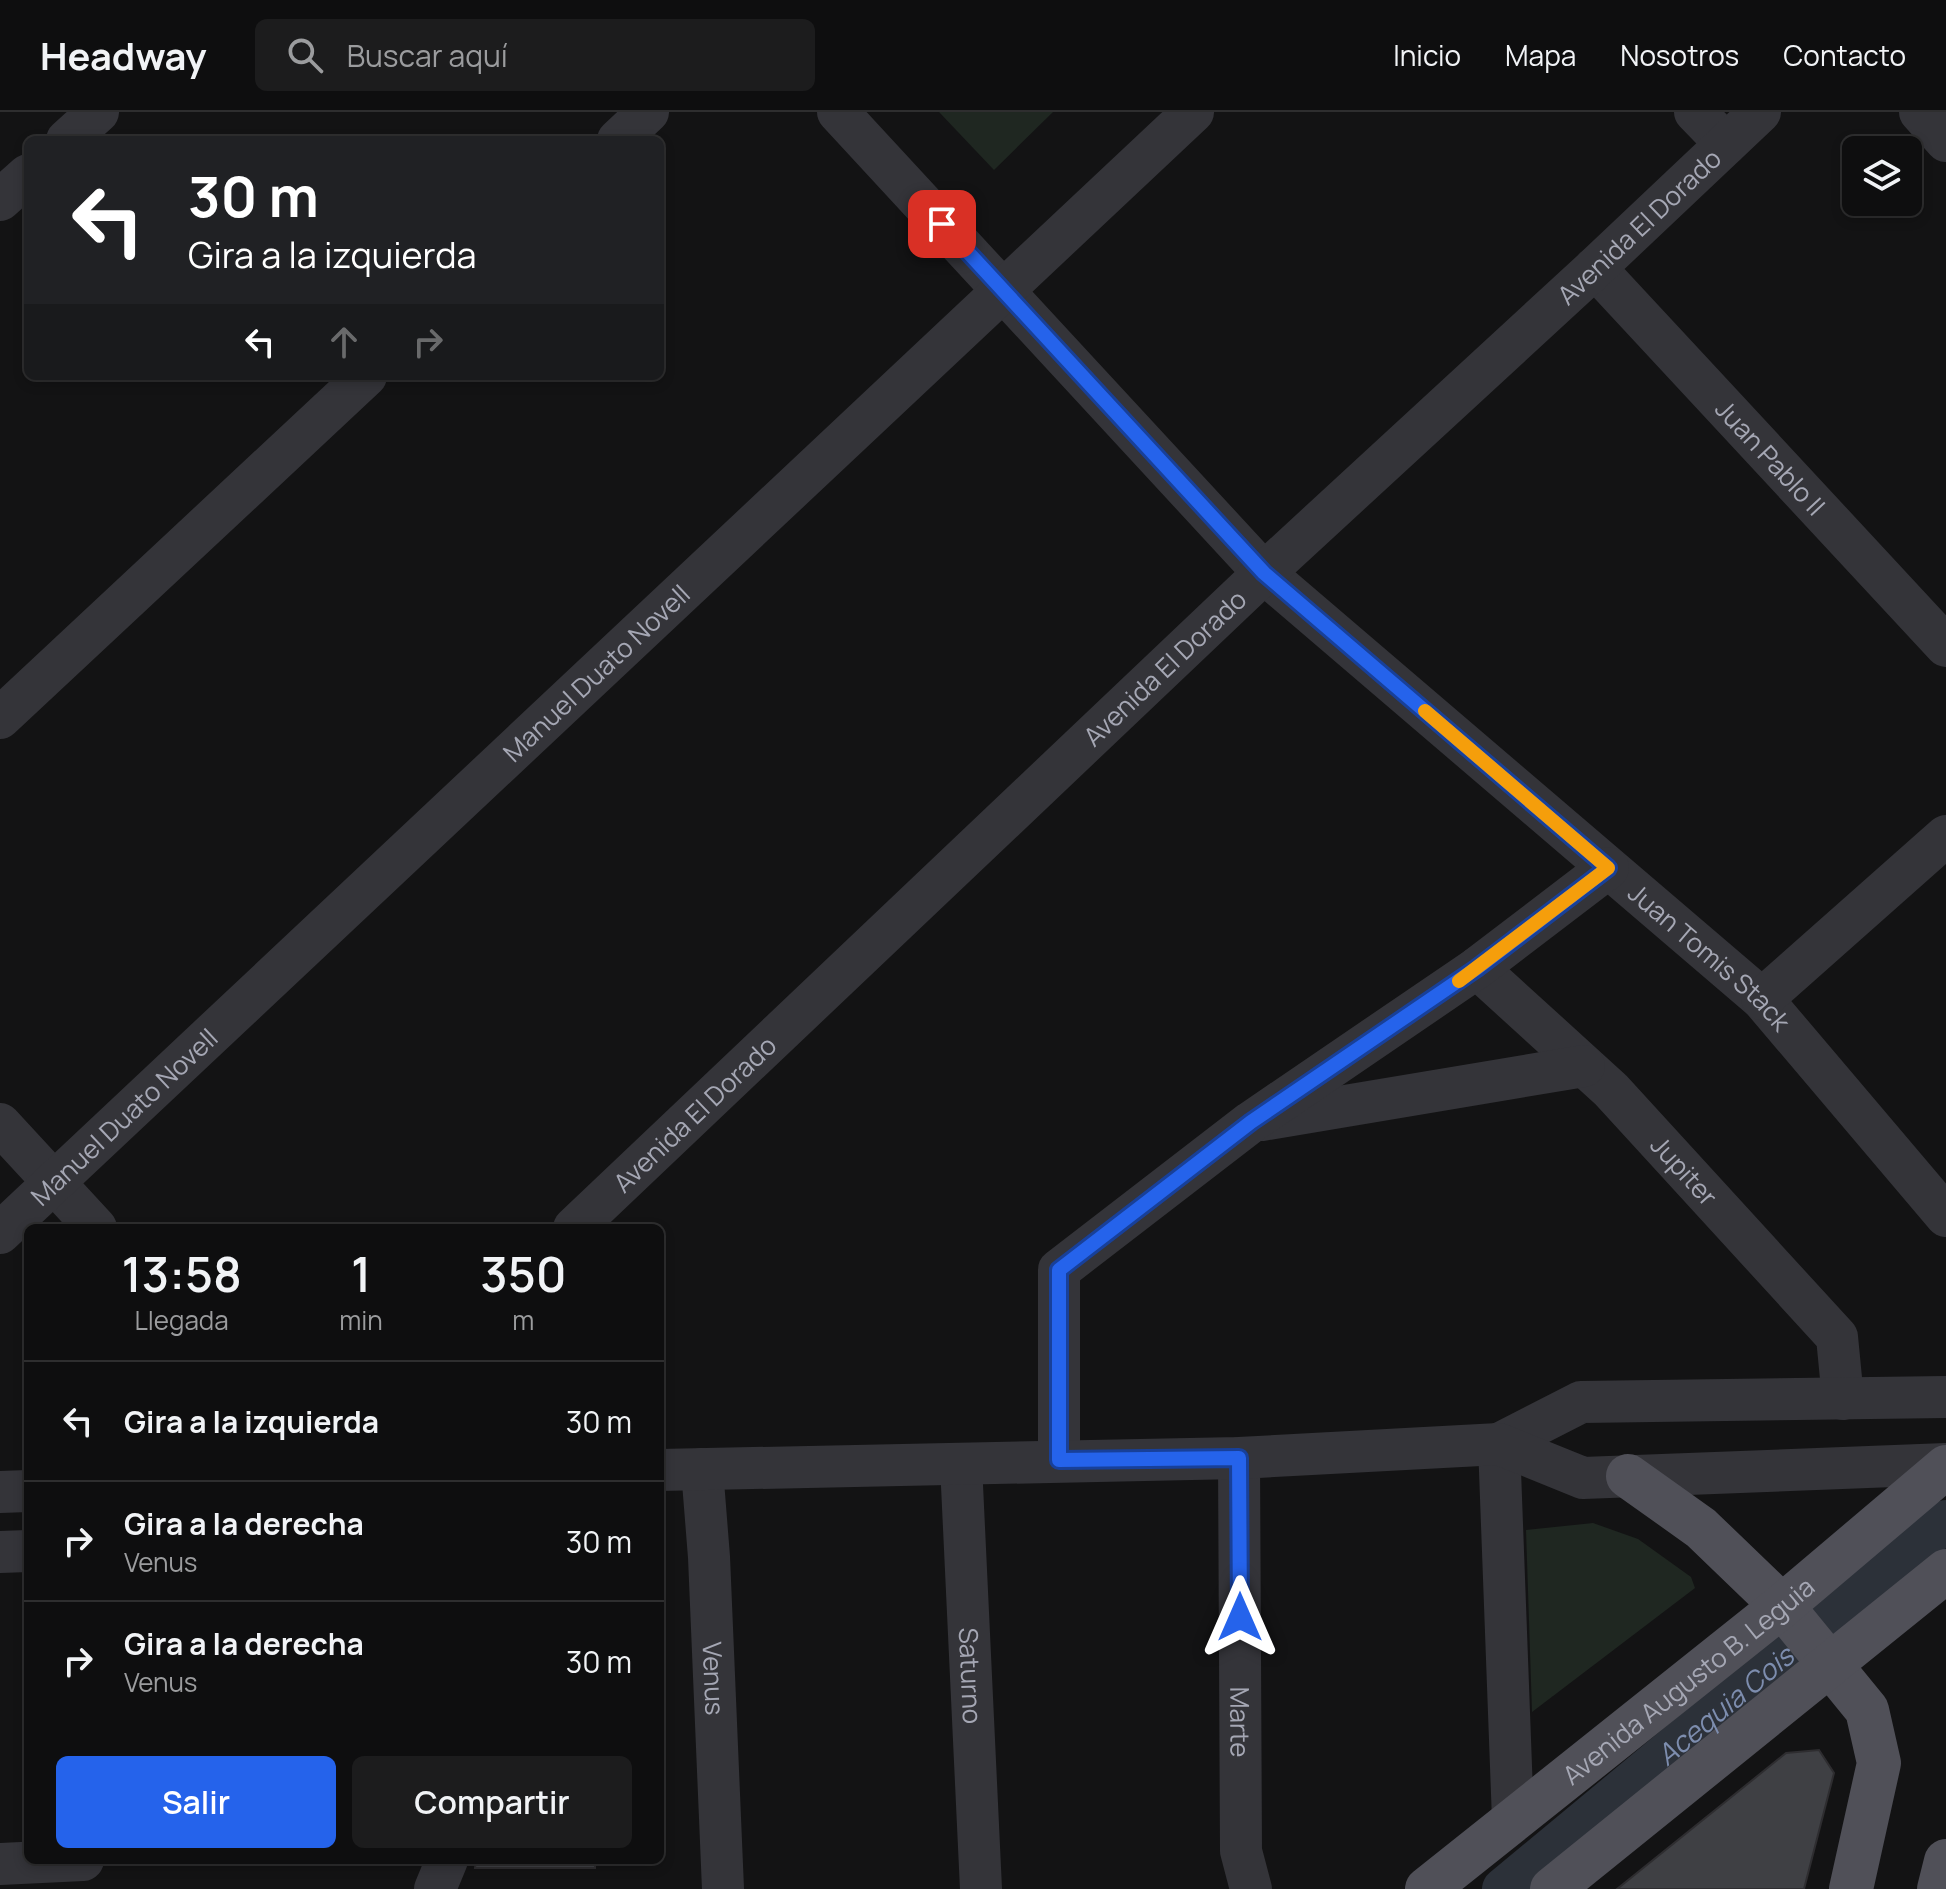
<!DOCTYPE html>
<html lang="es">
<meta charset="utf-8">
<style>
body{margin:0;font-family:Manrope,sans-serif;background:#1c1c1d;color:#f1f3f6;height:100vh;display:flex;flex-direction:column;font-size:30px;white-space:nowrap}
*{box-sizing:border-box;margin:0}
p{font-size:26px;color:#9b9c9e}
.icon{flex:none;width:44px;height:44px;fill:none;stroke:currentColor;stroke-width:2;stroke-linecap:round;stroke-linejoin:round}
.map{position:relative;flex:1;overflow:hidden}
.drawer{position:absolute;left:24px;top:1112px;width:640px;height:640px;display:flex;flex-direction:column;background:#0e0e0f;border-radius:12px;box-shadow:0 4px 12px #0003,0 0 0 2px #2e2e2f}
.drawer>*{flex:none}
.guide{position:absolute;left:24px;top:24px;width:640px;height:244px;border-radius:12px;box-shadow:0 4px 12px #0003,0 0 0 2px #2e2e2f;background:#202124;color:#fff;overflow:hidden}
.buttons{position:absolute;left:1842px;top:24px;display:grid;gap:16px}
.buttons a{display:grid;place-items:center;width:80px;height:80px;border-radius:12px;background:#0e0e0f;box-shadow:0 4px 12px #0003,0 0 0 2px #2e2e2f;font-size:40px}
.pin{position:absolute;display:grid;place-items:center;width:68px;height:68px;color:#fff;margin:-34px;border-radius:16px;box-shadow:0 4px 12px #0006}
.me{position:absolute;width:88px;margin:-44px;rotate:0deg;stroke-linejoin:round;filter:drop-shadow(0 0 6px #0008)}
.turn{display:flex;align-items:center;gap:28px;height:168px;padding:0 32px;font-size:36px}
.turn .icon{width:104px;height:104px;stroke-width:2.5}
.turn b{display:block;font-size:56px;line-height:68px}
.lanes{display:flex;align-items:center;height:76px;padding:0 32px;background:#0003;justify-content:center;gap:40px;direction:ltr}
.lanes .off{opacity:.35}
.eta{display:flex;justify-content:space-evenly;align-items:center;height:136px;text-align:center}
.eta b{font-size:48px;font-weight:600;line-height:56px}
.action{display:flex;gap:16px;margin-top:auto;padding:16px 32px}
.action a{flex:1;height:92px;border-radius:12px;background:#2563eb;color:#fff;font-size:32px;font-weight:600;line-height:92px;text-align:center}
.action a+a{background:#1c1c1d;color:#f1f3f6}
ul{padding:0;list-style:none}
li{display:flex;align-items:center;gap:24px;height:120px;padding:0 32px;border-top:2px solid #2e2e2f}
li div{flex:1}
li b{display:block;font-size:30px}
li em{font-style:normal}
header{display:flex;align-items:center;gap:48px;box-sizing:border-box;height:112px;padding:0 40px;background:#0e0e0f;border-bottom:2px solid #2e2e2f}
header strong{font-size:38px}
nav{display:flex;gap:44px;margin-inline-start:auto;font-size:28px}
.search{width:560px;height:72px;background:#1c1c1d;display:flex;align-items:center;gap:20px;box-sizing:border-box;padding:0 28px;border-radius:12px;color:#9b9c9e;font-size:30px}
.map>svg:first-child{display:block}
</style>
<header>
<strong>Headway</strong>
<div class="search"><svg class="icon" aria-label="search" viewBox="0 0 24 24"><circle cx="10" cy="10" r="6"/><path d="M15 15l6 6"/></svg>Buscar aquí</div>
<nav><a>Inicio</a><a>Mapa</a><a>Nosotros</a><a>Contacto</a></nav>
</header>
<div class="map">
<svg width="1946" height="1777" viewBox="0 0 1946 1777">
<rect width="100%" height="100%" fill="#131314"/>
<g fill="#1f2721">
<path d="M939,0H1053L994,58Z"/>
<path d="M1593,1411L1638,1427L1691,1465L1695,1476L1532,1600L1526,1418Z"/>
</g>
<g fill="none" stroke-linecap="round" stroke-linejoin="round">
<path stroke="#2c3139" stroke-width="42" id="s1" d="M1503,1777L1946,1409"/>
</g>
<g fill="#3f4044" stroke="#2e2d30" stroke-width="2">
<path d="M1819,1638L1834,1661L1804,1777H1617L1786,1641Z"/>
<path d="M476,1748H595V1756H475Z"/>
</g>
<g fill="none" stroke-linecap="round" stroke-linejoin="round">
<g stroke="#343439" stroke-width="42">
<path id="s2" d="M838,0L1264,461L1762,887L1946,1104"/>
<path d="M1695,0L1726,32"/>
<path d="M1920,0L1946,29"/>
<path d="M67,28L98,0"/>
<path d="M618,28L648,0"/>
<path d="M0,88L28,63"/>
<path id="s3" d="M1595,156L1946,534"/>
<path d="M0,606L366,264"/>
<path id="s4" d="M1477,856L1611,978L1837,1225L1843,1287"/>
<path d="M1762,887L1946,724"/>
<path d="M1262,1008L1584,954"/>
<path d="M0,1012L96,1116"/>
<path id="s5" d="M574,1116L1264,461L1595,156L1760,0"/>
<path id="s6" d="M0,1121L1193,0"/>
<path d="M1499,1332L1581,1290L1946,1285"/>
<path d="M1499,1332L1513,1708"/>
<path id="s7" d="M1239,1346L1241,1739L1251,1777"/>
<path d="M1059,1348V1158L1251,1010L1477,856L1608,756"/>
<path id="s8" d="M961,1352L981,1777"/>
<path id="s9" d="M702,1357L709,1445L723,1777"/>
<path d="M660,1358L1239,1346L1499,1332L1583,1366L1946,1352"/>
<path d="M0,1380L28,1379"/>
<path d="M0,1440L28,1439"/>
<path d="M0,1752L83,1748"/>
<path d="M435,1777L447,1748"/>
</g>
<g stroke="#505058" stroke-width="44">
<path d="M1628,1364L1701,1416L1782,1494L1867,1598L1879,1651L1851,1777"/>
<path id="s10" d="M1427,1777L1782,1494L1946,1355"/>
<path d="M1552,1777L1946,1459"/>
<path d="M1939,1777L1946,1749"/>
</g>
</g>
<g fill="none" stroke-linecap="round" stroke-linejoin="round">
<defs>
<path id="route" d="M942,112L1264,461L1608,756L1477,856L1251,1010L1059,1158V1348L1239,1346L1240,1505"/>
</defs>
<use href="#route" stroke="#184099" stroke-width="20"/>
<use href="#route" stroke="#2563eb" stroke-width="14"/>
<path stroke="#f59e0b" stroke-width="14" d="M1425,599L1608,756L1459,869"/>
</g>
<g text-anchor="middle" dominant-baseline="central" stroke-width="8" stroke-linejoin="round" paint-order="stroke">
<g font-size="26" fill="#a5a7b4" stroke="#0e0e0f">
<text stroke="none"><textPath href="#s5" startOffset="1462">Avenida El Dorado</textPath></text>
<text stroke="none"><textPath href="#s3" startOffset="258">Juan Pablo II</textPath></text>
<text stroke="none"><textPath href="#s5" startOffset="814">Avenida El Dorado</textPath></text>
<text stroke="none"><textPath href="#s6" startOffset="818">Manuel Duato Novell</textPath></text>
<text stroke="none"><textPath href="#s2" startOffset="1216">Juan Tomis Stack</textPath></text>
<text stroke="none"><textPath href="#s5" startOffset="166">Avenida El Dorado</textPath></text>
<text stroke="none"><textPath href="#s6" startOffset="170">Manuel Duato Novell</textPath></text>
<text stroke="none"><textPath href="#s4" startOffset="290">Jupiter</textPath></text>
<text stroke="none"><textPath href="#s8" startOffset="212">Saturno</textPath></text>
<text stroke="none"><textPath href="#s9" startOffset="210">Venus</textPath></text>
<text stroke="none"><textPath href="#s10" startOffset="334">Avenida Augusto B. Leguia</textPath></text>
<text stroke="none"><textPath href="#s7" startOffset="264">Marte</textPath></text>
</g>
<g font-size="28" font-style="italic" fill="#7d8dae" stroke="#0e0e0f">
<text stroke="none"><textPath href="#s1" startOffset="288">Acequia Cois</textPath></text>
</g>
</g>
</svg>
<div class="buttons">
<a><svg class="icon" aria-label="layers" viewBox="0 0 24 24"><path d="M12 4l9 5-9 5-9-5zM3 14l9 5 9-5"/></svg></a>
</div>
<div class="pin" style="left:942px;top:112px;background:#d93025"><svg class="icon" aria-label="arrive" viewBox="0 0 24 24"><path d="M6 21V4h12l-3 4 3 4H6"/></svg></div>
<svg class="me" style="left:1240px;top:1505px" viewBox="-20 -20 40 40"><path d="M0-17L14 15 0 8-14 15z" fill="#2563eb" stroke="#fff" stroke-width="4"/></svg>
<div class="guide">
<div class="turn"><svg class="icon" aria-label="left" viewBox="0 0 24 24"><path d="M17 20v-9H6M10 6l-5 5 5 5"/></svg><div><b>30 m</b>Gira a la izquierda</div></div>
<div class="lanes"><svg class="icon" aria-label="left" viewBox="0 0 24 24"><path d="M17 20v-9H6M10 6l-5 5 5 5"/></svg><svg class="icon off" aria-label="ahead" viewBox="0 0 24 24"><path d="M12 20V5M6 11l6-6 6 6"/></svg><svg class="icon off" aria-label="right" viewBox="0 0 24 24"><path d="M7 20v-9h11M14 6l5 5-5 5"/></svg></div>
</div>
<section class="drawer">
<div class="eta">
<div><b>13:58</b><p>Llegada</p></div>
<div><b>1</b><p>min</p></div>
<div><b>350</b><p>m</p></div>
</div>
<ul>
<li><svg class="icon" aria-label="left" viewBox="0 0 24 24"><path d="M17 20v-9H6M10 6l-5 5 5 5"/></svg><div><b>Gira a la izquierda</b></div><em>30 m</em></li>
<li><svg class="icon" aria-label="right" viewBox="0 0 24 24"><path d="M7 20v-9h11M14 6l5 5-5 5"/></svg><div><b>Gira a la derecha</b><p>Venus</p></div><em>30 m</em></li>
<li><svg class="icon" aria-label="right" viewBox="0 0 24 24"><path d="M7 20v-9h11M14 6l5 5-5 5"/></svg><div><b>Gira a la derecha</b><p>Venus</p></div><em>30 m</em></li>
</ul>
<div class="action"><a>Salir</a><a>Compartir</a></div>
</section>
</div>
